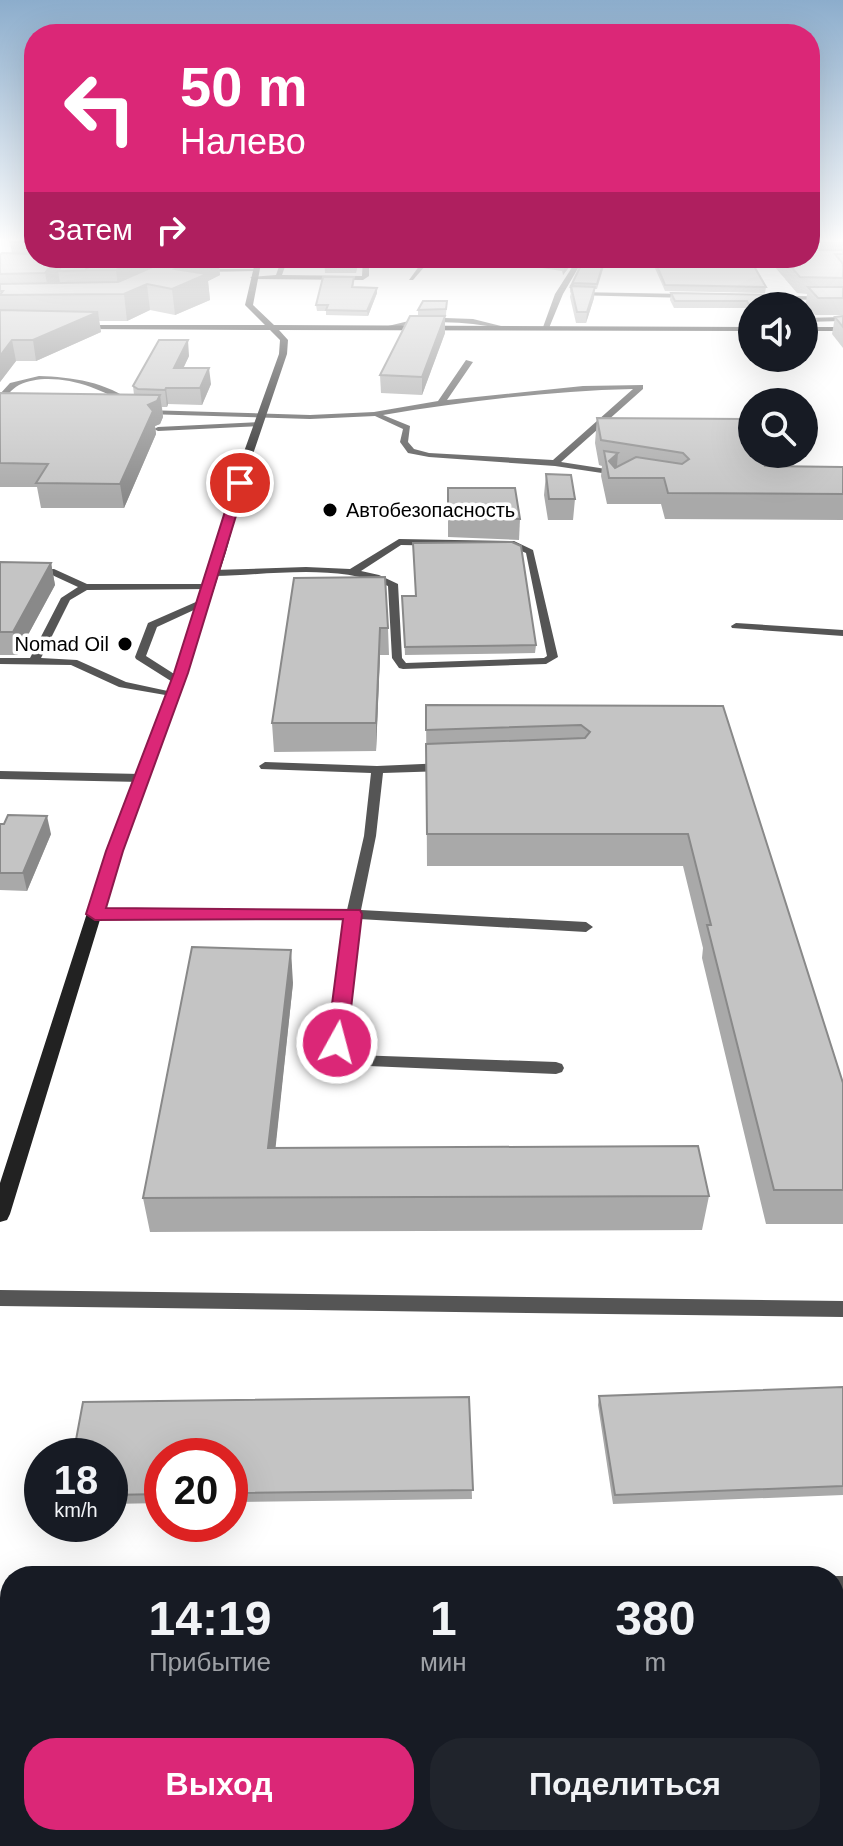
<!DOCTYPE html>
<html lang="ru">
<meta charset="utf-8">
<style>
body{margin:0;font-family:Arial,sans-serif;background:#20242c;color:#f1f3f6;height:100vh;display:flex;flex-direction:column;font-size:30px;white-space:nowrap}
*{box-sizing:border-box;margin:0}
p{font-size:26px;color:#9ea1a6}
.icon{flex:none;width:44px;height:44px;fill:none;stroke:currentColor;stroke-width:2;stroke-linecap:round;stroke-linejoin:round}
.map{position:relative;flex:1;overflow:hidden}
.details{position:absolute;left:0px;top:1566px;width:844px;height:280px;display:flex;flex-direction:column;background:#171b24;border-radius:32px 32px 0 0;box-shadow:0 8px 32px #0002}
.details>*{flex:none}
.hud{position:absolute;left:24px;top:24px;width:796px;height:244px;border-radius:32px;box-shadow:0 8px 32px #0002;background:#db2777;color:#fff;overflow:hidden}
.controls{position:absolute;left:738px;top:292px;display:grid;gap:16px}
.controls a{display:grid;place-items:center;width:80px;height:80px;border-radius:50%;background:#171b24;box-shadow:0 8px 32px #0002;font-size:40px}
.speed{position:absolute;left:24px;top:1438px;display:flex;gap:16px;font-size:40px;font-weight:700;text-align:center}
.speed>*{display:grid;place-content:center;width:104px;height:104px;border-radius:50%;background:#171b24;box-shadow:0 8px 32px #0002;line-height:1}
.speed small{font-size:20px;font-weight:400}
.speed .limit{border:12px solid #d22;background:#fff;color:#111}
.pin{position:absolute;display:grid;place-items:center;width:68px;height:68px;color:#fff;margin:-34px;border:4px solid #fff;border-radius:50%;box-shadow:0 2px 8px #0007}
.me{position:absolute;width:88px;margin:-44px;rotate:7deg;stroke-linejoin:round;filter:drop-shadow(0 0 6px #0008)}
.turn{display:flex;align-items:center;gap:28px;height:168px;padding:0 24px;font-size:36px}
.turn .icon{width:104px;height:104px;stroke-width:2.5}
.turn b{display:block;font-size:56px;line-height:68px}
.then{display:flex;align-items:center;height:76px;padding:0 24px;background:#0003;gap:16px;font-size:30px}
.eta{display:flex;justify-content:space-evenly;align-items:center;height:136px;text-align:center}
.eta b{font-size:48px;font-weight:600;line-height:56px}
.action{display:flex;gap:16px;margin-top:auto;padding:16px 24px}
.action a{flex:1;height:92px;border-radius:32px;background:#db2777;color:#fff;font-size:32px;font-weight:600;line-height:92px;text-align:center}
.action a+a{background:#20242c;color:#f1f3f6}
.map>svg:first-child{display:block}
</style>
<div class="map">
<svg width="843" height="1846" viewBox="0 0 843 1846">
<rect width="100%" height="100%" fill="#fff"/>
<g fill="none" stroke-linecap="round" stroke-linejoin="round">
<g fill="#555" fill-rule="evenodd">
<path d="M282,258H288L282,275L362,276L363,258H369V276L363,280L253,279L250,277L276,275Z"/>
<path d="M203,269H255L258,271L201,272Z"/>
<path d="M575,292L687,294L690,296L687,298L573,295Z"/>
<path d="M755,295L843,297V301L753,298Z"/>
<path d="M843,317V321L804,322V318Z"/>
<path d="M445,318L473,319L505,327L502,329C463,320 426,320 387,329L384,327L417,319Z"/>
<path d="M466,360L473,362L447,400L583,386L643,385V389L561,462L619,471L623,474L622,476L555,466L429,457L408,453L400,442L403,429L375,416L310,419L145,414L141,412L145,410L310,415L374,412L438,401ZM633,389L553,460L429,453L414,449L408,442L410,426L383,415C466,401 549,391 633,389Z"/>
<path d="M39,376C71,377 108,382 133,403L126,405C99,386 51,370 19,385C11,389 7,397 0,401V394L10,383Z"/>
<path d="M262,422V426H259L158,431L154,429L158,427Z"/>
<path d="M399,539L514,541L533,550L558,657L546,664L403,669L399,668L392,658L388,586C335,563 271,575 214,576L209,573L214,570L306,567L350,569ZM401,545L512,547L526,553L547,656L544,658L406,663L402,658L398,584L379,575L361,571Z"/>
<path d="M54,569L87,584H213V588L210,589L87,590L70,600L41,658L77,660L126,682L177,693V697L119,687L71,665L0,664V658H30L61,598L78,587L52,575L0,578V572Z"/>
<path d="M205,598L209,599V603L157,627L146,656L182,679V683H174L136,659L135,657L148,623Z"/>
<path d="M736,623L843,630V636L732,628L731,626Z"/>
<path d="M265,762L377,766L445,763L451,767L445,771L383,773L376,836L361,910L586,922L593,927L586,932L359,919L345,1042L355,1055L556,1062L562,1064L564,1068L562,1072L556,1074L345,1065L329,1043L345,918L90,917L88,914L95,910H347L364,836L371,773L261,769L259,766Z"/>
<path d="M0,771L141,774L147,778L141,782L0,779Z"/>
<path d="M0,1290L843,1301V1317L0,1306Z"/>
<rect x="834" y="1576" width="9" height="22"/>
<path d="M10,1785V1836H15L13,1846H0V1791L1,1788Z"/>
</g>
<g fill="#555" fill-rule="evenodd">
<path d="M425,258H432L413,280H409Z"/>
<path d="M578,258L673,259L676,261L581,263L563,294L549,328L542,330L555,294Z"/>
<path d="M733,259H797L800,261L731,262Z"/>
</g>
<g fill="#222" fill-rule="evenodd">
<path d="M256,258H262L253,305L274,325L752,327V331L279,330L288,340L287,354L251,460L226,552L187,673L121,851L10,1214L7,1220L0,1222V1183L107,851L175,673L216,552L241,460L279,354L280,340L270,330L82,329L78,327L82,325H265L245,305Z"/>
<rect x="804" y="327" width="39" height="4"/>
</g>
</g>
<g fill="#a9a9a9">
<path d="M10,242H34V258H104V261L112,258H218L220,275L208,281L210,300L175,315L150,310L127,321H99L101,332L36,361H16L0,382V255L12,254Z"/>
<path d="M810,242H843V315H815L806,303L807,294L797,293L774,266L776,258H810Z"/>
<path d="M324,258H358L356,273H325Z"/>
<path d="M543,258H576L563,275L562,271L542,268Z"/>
<path d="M583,261L604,266L597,289H594V298L586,323H576L570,297L571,292L570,293V288Z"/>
<path d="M655,261L766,287L765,293L665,291L654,266Z"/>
<path d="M354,283L353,287L377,288V293L368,316L326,315V311H317L316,305Z"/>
<path d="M671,293L777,305V306H752V312H748L746,308H674L670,300Z"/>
<path d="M447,301L446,315L418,316V310Z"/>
<path d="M445,316V333L422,395L381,393L380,375Z"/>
<path d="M843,316V348L832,334L835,317Z"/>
<path d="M189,356L183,368L211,384L202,405L168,404L167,407H162L163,417L160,424L155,426L156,434L124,508H41L37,487H0V393L134,395L133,386Z"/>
<path d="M597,418L765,466L843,467V520L665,519L661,504H607L601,476L602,466L599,465L595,443Z"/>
<path d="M546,474L575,499L573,520H548L544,495Z"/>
<path d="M448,488L520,519L519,540L448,537Z"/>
<path d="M0,562L51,563L55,585L17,655H0Z"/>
<path d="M294,578L388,628L389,655H380L376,751L274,752L272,723Z"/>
<path d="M402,596H416L536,645L535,653L405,655Z"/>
<path d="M426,705L723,706L843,1083V1224H766L702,958L703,948L683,866H427Z"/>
<path d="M0,824L51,834L27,891L0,890Z"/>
<path d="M293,983L275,1148L709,1196L702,1230L150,1232L143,1198Z"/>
<path d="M843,1387V1495L613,1504L598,1405L599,1396Z"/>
<path d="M469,1397L472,1499L230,1502V1456H162V1503L110,1504V1456H73L83,1402Z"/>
</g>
<g fill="#898989">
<path d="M56,258H59L61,271H58L60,283L49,295L45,273Z"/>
<path d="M93,258H104L106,270L87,268Z"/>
<path d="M144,258H155L158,280L147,285L150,310L127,321L124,294H119L116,270Z"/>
<path d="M171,258H218L220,275L208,281L210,300L175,315L172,289L173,273Z"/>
<path d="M355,258H358L356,273Z"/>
<path d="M570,258H576L563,275L564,266Z"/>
<path d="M595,287L594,298L586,323L587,312Z"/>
<path d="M377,288V293L368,316L367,311Z"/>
<path d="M98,312L101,332L36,361L33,340Z"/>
<path d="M445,316V333L422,395V377Z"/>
<path d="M12,340L16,361L0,382V356Z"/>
<path d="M188,340L189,356L176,384L174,368Z"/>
<path d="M209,368L211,384L202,405L200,388Z"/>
<path d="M166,388L168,404L167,407L165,390Z"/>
<path d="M160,395L163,417L160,424L155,426L156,434L124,508L120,484L148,405Z"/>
<path d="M618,453L616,478L609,461Z"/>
<path d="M51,563L55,585L17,655L13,632Z"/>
<path d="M380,628V655L376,751V723Z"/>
<path d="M47,816L51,834L27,891L23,873Z"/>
<path d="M291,950L293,983L272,1181L268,1148Z"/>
</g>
<g fill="#c4c4c4" stroke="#898989" stroke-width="2">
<path d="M9,242H34V243Z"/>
<path d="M810,250H843V254H835L843,264V278L800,277L783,258H810Z"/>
<path d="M2,253L34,254V258H56L45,273L0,274V255Z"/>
<path d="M68,258H93L87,268L112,258H144L116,270L58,271Z"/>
<path d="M173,258H200L175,269L207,274L172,289L147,284L124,294L0,295L3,291H0V284L118,282Z"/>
<path d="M543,258H570L564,266L562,261Z"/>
<path d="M583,261H604L597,284L574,283L570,288Z"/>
<path d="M655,261H751L766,287L665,285Z"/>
<path d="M323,277H354L352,287L377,288L367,311L326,310L328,305H316Z"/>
<path d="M571,286L595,287L587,312H577Z"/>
<path d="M808,287H843V298H818Z"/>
<path d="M671,293L772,295L777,305H749L747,301H675Z"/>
<path d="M423,301H447L446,309L418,310Z"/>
<path d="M0,310L98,312L33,340H12L0,356Z"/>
<path d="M410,316H445L422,377L380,375Z"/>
<path d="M843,316V327L835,317Z"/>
<path d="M159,340H188L174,368H209L200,388H166L165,390L138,389L133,386Z"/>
<path d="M0,393L160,395L157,401L148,405L153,411L120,484L36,483L48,464L0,463Z"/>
<path d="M597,418L744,419L752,437V454H760L765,466L843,467V494L668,493L664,478H609L604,451L618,453L609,461L615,468L636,457L682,464L689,459L683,453L601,440Z"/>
<path d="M546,474L571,475L575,499H549Z"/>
<path d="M448,488H515L520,519L448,516Z"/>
<path d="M512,542L521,546L536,645L405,647L402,596H416L413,543Z"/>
<path d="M0,562L51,563L13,632H0Z"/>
<path d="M385,577L388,628H380L376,723H272L294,578Z"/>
<path d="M426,705L723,706L843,1083V1190H774L707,925H711L688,834H427L426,744L585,738L590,732L581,725L426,730Z"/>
<path d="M8,815L47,816L23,873H0V824H4Z"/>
<path d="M192,947L291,950L268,1148L698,1146L709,1196L143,1198Z"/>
<path d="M843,1387V1486L615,1495L599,1396Z"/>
<path d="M469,1397L473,1490L230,1493V1456H162V1494L110,1495V1456H73L83,1402Z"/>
<path d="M834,1625H843V1846H30L32,1836H834Z"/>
</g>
<linearGradient id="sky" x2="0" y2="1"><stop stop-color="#8cadcc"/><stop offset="0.48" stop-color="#fff"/><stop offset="1" stop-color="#fff" stop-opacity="0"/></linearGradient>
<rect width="843" height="500" fill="url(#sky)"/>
<path fill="#db2777" stroke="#8e194d" stroke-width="2" d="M240,479L246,483L188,673L123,851L106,908L360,910L362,914L347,1043L344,1048H330L327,1043L343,919L95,920L86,914L106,851L174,673L234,483Z"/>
<g fill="#000" stroke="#fff" stroke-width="3">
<circle cx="330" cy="510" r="8"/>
<circle cx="125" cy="644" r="8"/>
</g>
<g text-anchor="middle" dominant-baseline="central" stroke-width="7" stroke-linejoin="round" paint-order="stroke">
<g font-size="20" fill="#000" stroke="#fff" text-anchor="start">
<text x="346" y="510">Автобезопасность</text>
<text x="109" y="644" text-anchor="end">Nomad Oil</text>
</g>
</g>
</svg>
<div class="controls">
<a><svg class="icon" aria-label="sound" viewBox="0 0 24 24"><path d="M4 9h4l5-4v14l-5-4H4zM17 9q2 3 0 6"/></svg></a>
<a><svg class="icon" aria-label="search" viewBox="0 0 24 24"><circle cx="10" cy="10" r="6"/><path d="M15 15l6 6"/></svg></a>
</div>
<div class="speed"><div>18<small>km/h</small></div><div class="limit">20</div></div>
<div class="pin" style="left:240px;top:483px;background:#d93025"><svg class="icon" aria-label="arrive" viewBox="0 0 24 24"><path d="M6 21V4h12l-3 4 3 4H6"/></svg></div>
<svg class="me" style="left:337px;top:1043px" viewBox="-20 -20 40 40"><circle r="17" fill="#db2777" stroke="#fff" stroke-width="3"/><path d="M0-11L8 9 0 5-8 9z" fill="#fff"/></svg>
<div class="hud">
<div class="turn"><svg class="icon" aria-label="left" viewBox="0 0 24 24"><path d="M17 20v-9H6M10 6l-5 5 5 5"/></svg><div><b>50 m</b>Налево</div></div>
<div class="then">Затем<svg class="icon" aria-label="right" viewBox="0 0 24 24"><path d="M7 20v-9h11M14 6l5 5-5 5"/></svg></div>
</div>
<section class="details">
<div class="eta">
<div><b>14:19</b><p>Прибытие</p></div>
<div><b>1</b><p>мин</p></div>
<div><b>380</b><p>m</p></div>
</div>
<div class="action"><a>Выход</a><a>Поделиться</a></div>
</section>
</div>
